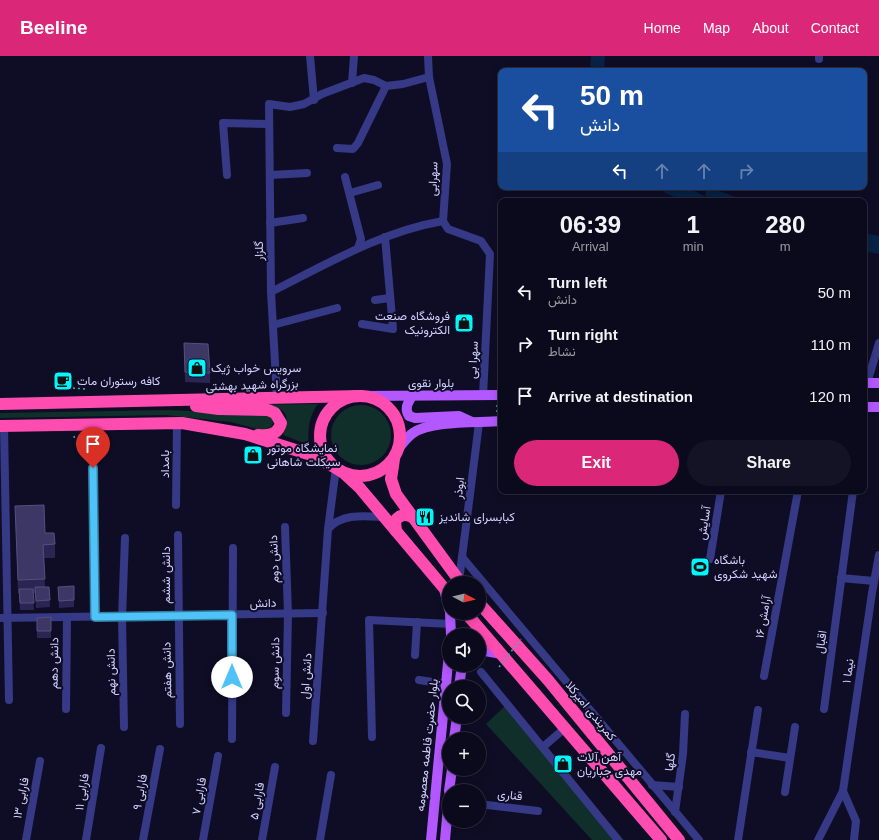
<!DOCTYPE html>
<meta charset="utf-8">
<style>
body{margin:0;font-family:Arial,Vazirmatn,sans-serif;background:#141325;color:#f1f3f6;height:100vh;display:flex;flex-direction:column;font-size:15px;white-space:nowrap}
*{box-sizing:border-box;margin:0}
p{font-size:13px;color:#9a9aa3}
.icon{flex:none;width:22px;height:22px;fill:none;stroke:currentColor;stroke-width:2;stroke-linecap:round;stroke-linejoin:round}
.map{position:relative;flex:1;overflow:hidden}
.drawer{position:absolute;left:498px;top:142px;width:369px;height:296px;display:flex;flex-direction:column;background:#0b0a1c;border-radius:8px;box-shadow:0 2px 10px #0003,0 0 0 1px #2b2b3b}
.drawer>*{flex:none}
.guide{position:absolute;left:498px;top:12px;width:369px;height:122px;border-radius:8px;box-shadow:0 2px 10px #0003,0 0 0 1px #2b2b3b;background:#1a4fa0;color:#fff;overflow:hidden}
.needle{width:26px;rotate:97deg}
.buttons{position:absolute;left:442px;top:520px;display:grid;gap:8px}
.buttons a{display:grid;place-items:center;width:44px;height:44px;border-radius:50%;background:#0b0a1c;box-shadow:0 2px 10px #0003,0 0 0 1px #2b2b3b;font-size:20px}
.pin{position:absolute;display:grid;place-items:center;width:34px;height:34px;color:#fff;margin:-41px -17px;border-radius:50% 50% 50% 0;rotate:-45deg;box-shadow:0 0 4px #0007}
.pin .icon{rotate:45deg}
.me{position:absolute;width:44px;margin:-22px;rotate:0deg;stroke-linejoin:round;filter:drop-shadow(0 0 3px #0008)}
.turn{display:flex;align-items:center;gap:14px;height:84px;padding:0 16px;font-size:18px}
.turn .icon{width:52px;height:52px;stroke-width:2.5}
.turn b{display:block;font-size:28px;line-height:34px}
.lanes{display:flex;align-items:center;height:38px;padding:0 16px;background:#0003;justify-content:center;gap:20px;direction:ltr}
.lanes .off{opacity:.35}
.eta{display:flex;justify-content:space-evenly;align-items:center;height:68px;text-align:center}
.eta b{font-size:24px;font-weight:800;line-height:28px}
.primary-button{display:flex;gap:8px;margin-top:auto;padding:8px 16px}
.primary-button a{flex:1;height:46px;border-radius:24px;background:#db2777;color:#fff;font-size:16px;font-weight:800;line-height:46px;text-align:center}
.primary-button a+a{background:#141325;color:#f1f3f6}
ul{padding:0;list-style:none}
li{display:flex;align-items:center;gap:12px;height:52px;padding:0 16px}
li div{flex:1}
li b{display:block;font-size:15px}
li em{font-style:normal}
header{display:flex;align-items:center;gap:24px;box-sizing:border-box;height:56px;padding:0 20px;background:#db2777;color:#fff}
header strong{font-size:19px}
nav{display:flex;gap:22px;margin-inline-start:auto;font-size:14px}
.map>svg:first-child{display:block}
</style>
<header>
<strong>Beeline</strong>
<nav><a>Home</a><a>Map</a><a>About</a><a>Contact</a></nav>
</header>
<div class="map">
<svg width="879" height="784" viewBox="0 0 879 784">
<rect width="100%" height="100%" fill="#0f0d25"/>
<g fill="#102f2b">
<path d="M318,348C309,359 307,376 309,389L283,379C287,368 290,359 279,352L223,349Z"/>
<circle cx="361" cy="379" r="30"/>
<path d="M170,354L267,359L271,361L273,367L270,372L261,374L231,366L165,359L0,362V357Z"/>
<path d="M506,649L624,784H592L486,668Z"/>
</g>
<g fill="#072244">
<path d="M707,131H709L746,145H704Z"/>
<path d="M864,177L879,180V198L864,195Z"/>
</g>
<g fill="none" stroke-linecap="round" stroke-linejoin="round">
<g stroke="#072244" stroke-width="14">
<path d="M597,15L598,0"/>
<path d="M669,131L699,145"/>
</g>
<g stroke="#27bca7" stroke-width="1.5" stroke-dasharray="2 3" stroke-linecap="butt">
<path d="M73,332L85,333"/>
<path d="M497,356V348"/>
<path d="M74,380L75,385"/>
</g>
<g stroke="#353986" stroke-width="8">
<path d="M310,0L314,44"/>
<path d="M428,0L429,21L447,108L443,165L448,173L481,185L490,198L483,340"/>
<path d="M819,0V3"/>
<path d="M352,27L354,0"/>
<path d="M337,92L353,93L358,87L386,30"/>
<path d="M227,119L223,67L269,68"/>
<path d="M270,119L307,117"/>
<path d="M345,121L361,183L358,192"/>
<path d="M350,137L378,129"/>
<path d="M270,167L303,162"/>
<path d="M271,236C327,208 380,176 443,165"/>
<path d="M375,244L390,242"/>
<path d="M362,268L393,273L385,181"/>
<path d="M273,269L337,252"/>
<path d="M867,327L879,287"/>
<path d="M277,342L271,236L269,48L290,51L304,48L322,38L364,22L374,24L386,30L403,28L429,21"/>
<path d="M93,368L95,561"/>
<path d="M4,370L9,644"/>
<path d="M336,412L328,473C342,457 364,460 384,461"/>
<path d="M176,449L177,367"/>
<path d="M285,471L288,558L286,657"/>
<path d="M178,479L180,668"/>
<path d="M462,501L699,784"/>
<path d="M710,503L721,435"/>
<path d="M841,522L874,525"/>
<path d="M459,525L479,367"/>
<path d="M0,562L323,557"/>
<path d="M415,599L417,566"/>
<path d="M481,616L618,784"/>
<path d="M764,620L798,435"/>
<path d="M419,624L446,628"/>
<path d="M66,653L67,561"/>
<path d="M824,653L853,435"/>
<path d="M124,671L122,561L125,482"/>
<path d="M372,681L369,564L451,568"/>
<path d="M232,683L233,492"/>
<path d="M313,685L328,473"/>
<path d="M543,691L565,672"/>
<path d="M751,696L790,702"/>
<path d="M652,729L679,731"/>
<path d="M843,735L856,765L854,784"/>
<path d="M785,736L795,671"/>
<path d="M479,748L538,755"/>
<path d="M675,756L683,698L685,658"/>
<path d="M26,784L40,705"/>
<path d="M86,784L101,692"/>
<path d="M143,784L160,693"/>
<path d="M203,784L218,700"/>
<path d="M262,784L275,711"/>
<path d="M320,784L331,719"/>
<path d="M738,784L758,654"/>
<path d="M818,784L843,735L872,537L879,499"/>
</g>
<g stroke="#b358ff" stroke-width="10">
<path d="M864,327H879"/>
<path d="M361,340L501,339"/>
<path d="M412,340C408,347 404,352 409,360L415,362L459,360L472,366"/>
<path d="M864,351H879"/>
<path d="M398,393C403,387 407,381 413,377C432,364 477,367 501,365"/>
<path d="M444,533L449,553"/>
<path d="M450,557L451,579"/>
<path d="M479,594L502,598"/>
<path d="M459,631L462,609"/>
<path d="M454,683L457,661"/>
<path d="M449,735L452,713"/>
<path d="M431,784L449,597"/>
<path d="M445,784L449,740"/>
</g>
<g stroke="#ff4cb0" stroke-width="12">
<circle cx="360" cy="380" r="40"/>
<path d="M0,348L361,340"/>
<path d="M196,350L219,353L268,354L275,357L281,367C278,379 268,380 258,379"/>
<path d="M0,370L182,367L245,378L308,398L336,412"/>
<path d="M394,403L391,423L396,438L461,527"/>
<path d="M345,418L359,431L449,538"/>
<path d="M396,475L395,465C400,458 405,458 412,461"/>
<path d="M479,547L548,624L679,784"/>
<path d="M466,557L661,784"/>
</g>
<path stroke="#27bca7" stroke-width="1.5" stroke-dasharray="2 3" stroke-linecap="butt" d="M499,611L521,583"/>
</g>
<g fill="#2b2554">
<path d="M184,287L210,317V327L185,326Z"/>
<path d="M15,450L45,477L55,488V502H44L45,531H49L50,551L36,552L35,537H33L34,554H20L19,537H18Z"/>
<path d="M74,530V551L59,552L58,531Z"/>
<path d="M51,561V582H37V562Z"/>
</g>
<g fill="#3d3766" stroke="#54507e">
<path d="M184,287L208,288L210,317L185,316Z"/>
<path d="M44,449L45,477H54L55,488L43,489L45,523L18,524L15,450Z"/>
<path d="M74,530V544L59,545L58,531Z"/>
<path d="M35,531H49L50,544L36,545Z"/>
<path d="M19,533H33L34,547H20Z"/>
<path d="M51,561V575H37V562Z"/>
</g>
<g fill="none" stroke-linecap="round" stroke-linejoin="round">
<defs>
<path id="route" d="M93,412L95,561L232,559V621"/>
</defs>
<use href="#route" stroke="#337fa1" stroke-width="10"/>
<use href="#route" stroke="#4fc3f7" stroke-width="7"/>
</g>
<defs>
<symbol id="shop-square" viewBox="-11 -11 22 22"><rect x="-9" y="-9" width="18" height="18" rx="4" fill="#00f7fc" stroke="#0f0d25"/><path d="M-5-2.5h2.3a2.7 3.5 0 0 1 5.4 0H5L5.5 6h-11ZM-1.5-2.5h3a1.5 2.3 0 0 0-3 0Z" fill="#111"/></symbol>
<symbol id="cafe-square" viewBox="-11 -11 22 22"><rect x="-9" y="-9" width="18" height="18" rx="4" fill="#00f7fc" stroke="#0f0d25"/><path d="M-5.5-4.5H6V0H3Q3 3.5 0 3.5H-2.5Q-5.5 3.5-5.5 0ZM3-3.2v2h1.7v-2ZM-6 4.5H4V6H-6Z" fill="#111"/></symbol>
<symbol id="restaurant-square" viewBox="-11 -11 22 22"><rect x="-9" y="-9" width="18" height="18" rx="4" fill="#00f7fc" stroke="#0f0d25"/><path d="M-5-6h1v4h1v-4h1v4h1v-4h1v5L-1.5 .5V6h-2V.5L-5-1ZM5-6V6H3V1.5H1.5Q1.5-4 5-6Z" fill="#111"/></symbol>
<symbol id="stadium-square" viewBox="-11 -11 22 22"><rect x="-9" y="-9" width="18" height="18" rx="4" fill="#00f7fc" stroke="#0f0d25"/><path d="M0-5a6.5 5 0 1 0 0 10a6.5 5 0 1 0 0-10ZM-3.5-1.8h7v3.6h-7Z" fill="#111"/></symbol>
</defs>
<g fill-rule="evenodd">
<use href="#shop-square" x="453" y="256" width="22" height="22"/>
<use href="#shop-square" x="186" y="301" width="22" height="22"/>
<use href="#cafe-square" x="52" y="314" width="22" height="22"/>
<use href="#shop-square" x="242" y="388" width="22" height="22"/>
<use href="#restaurant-square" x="414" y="450" width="22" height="22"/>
<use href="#stadium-square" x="689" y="500" width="22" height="22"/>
<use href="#shop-square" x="552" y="697" width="22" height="22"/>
</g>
<g text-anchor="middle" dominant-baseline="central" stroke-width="4" stroke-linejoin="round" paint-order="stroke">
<g font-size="12" fill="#d2d1ff" stroke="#0f0d25">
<text transform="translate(433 123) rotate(-88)">سهرابی</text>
<text transform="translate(259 195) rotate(-91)">گلزار</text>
<text transform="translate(473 304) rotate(-87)">سهرا بی</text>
<text x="431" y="327">بلوار نقوی</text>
<text transform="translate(252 329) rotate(-2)">بزرگراه شهید بهشتی</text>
<text transform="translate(165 408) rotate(-90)">بامداد</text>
<text transform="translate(459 432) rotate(-83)">ابوذر</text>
<text transform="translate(704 467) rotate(-81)">آسایش</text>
<text transform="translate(274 503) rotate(-92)">دانش دوم</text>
<text transform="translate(166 519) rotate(-90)">دانش ششم</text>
<text transform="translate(263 547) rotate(-1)">دانش</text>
<text transform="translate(763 561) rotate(-80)">آرامش ۱۶</text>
<text transform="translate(821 586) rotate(-82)">اقبال</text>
<text transform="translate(54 607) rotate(-89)">دانش دهم</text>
<text transform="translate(275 607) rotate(-89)">دانش سوم</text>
<text transform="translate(167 614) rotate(-91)">دانش هفتم</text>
<text transform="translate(848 615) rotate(-82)">نیما ۱</text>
<text transform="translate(111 616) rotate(-91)">دانش نهم</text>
<text transform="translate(306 620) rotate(-86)">دانش اول</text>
<text transform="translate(591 655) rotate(51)">کمربندی امیرکلا</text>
<text transform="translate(427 689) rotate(-84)">بلوار حضرت فاطمه معصومه</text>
<text transform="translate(670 706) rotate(-83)">گلها</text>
<text transform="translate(82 736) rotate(-81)">فارابی ۱۱</text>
<text transform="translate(140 736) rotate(-80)">فارابی ۹</text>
<text transform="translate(510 739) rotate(7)">قناری</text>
<text transform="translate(199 740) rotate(-80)">فارابی ۷</text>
<text transform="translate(21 742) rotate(-79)">فارابی ۱۳</text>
<text transform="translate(257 745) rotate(-80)">فارابی ۵</text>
</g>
<g font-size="12" fill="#d2d1ff" stroke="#0f0d25" text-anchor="start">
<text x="450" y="260" text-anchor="end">فروشگاه صنعت<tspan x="450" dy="14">الکترونیک</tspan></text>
<text x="211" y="312">سرویس خواب ژیک</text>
<text x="77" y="325">کافه رستوران مات</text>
<text x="267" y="392">نمایشگاه موتور<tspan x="267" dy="14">سیکلت شاهانی</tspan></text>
<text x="439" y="461">کبابسرای شاندیز</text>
<text x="714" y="504">باشگاه<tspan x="714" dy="14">شهید شکروی</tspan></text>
<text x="577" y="701">آهن آلات<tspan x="577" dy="14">مهدی جباریان</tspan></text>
</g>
</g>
</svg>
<div class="buttons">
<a><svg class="needle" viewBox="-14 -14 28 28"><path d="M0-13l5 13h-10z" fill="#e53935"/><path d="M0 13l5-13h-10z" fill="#9a9aa3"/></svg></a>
<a><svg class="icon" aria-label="sound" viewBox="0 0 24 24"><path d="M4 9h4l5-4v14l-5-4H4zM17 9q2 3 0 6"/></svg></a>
<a><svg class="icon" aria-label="search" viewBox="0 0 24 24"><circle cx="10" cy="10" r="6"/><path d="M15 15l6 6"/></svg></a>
<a>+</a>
<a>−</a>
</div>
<div class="pin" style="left:93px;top:412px;background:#d93025"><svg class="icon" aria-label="arrive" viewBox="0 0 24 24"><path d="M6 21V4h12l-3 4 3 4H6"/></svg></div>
<svg class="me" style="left:232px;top:621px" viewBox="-20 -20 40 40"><circle r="19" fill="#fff"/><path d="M0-13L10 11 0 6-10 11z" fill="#4fc3f7"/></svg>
<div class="guide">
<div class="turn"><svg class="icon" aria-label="left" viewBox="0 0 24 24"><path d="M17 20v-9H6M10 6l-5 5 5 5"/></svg><div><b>50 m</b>دانش</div></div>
<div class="lanes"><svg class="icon" aria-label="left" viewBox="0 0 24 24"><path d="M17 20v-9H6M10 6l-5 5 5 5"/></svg><svg class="icon off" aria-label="ahead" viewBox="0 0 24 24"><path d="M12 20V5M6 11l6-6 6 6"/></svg><svg class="icon off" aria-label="ahead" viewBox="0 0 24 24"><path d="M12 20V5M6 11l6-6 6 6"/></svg><svg class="icon off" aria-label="right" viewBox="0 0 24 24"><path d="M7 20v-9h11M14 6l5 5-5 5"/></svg></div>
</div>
<section class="drawer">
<div class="eta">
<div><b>06:39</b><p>Arrival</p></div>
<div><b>1</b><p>min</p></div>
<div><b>280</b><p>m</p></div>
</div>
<ul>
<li><svg class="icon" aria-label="left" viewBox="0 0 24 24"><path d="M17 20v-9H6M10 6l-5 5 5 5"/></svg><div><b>Turn left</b><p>دانش</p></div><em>50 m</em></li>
<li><svg class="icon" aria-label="right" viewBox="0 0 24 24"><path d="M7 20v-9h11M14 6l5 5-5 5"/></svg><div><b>Turn right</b><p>نشاط</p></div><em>110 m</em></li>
<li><svg class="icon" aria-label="arrive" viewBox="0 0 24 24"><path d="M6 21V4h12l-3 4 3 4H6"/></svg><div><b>Arrive at destination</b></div><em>120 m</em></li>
</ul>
<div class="primary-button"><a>Exit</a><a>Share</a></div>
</section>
</div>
